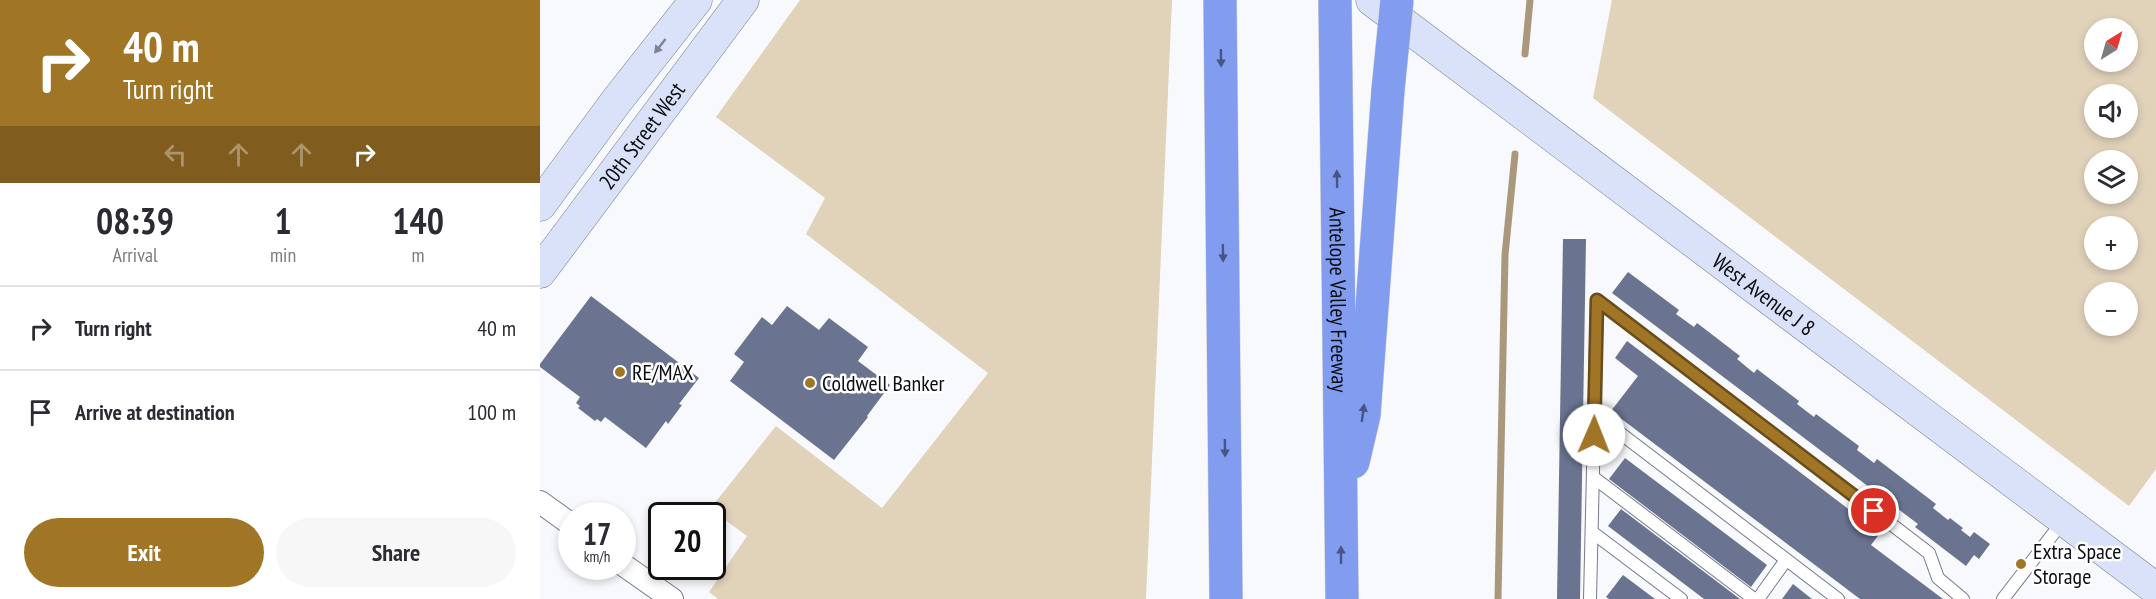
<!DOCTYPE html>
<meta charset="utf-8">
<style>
body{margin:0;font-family:"PT Sans Narrow",sans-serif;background:#f7f7f7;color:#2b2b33;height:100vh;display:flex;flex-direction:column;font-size:22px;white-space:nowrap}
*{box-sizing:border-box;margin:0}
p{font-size:20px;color:#7c7c81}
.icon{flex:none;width:33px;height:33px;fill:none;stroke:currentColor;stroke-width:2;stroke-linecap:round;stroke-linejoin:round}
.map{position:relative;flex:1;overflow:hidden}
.details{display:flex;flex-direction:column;background:#fff;width:540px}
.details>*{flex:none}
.guide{background:#a17526;color:#fff;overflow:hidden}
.needle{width:39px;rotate:37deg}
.fabs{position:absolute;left:1544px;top:18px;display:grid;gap:12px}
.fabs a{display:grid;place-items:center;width:54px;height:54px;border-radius:50%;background:#fff;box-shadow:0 3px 9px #0003;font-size:30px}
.speed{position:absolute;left:18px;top:502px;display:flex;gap:12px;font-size:30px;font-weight:700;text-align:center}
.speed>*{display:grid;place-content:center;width:78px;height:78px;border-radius:50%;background:#fff;box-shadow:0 3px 9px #0003;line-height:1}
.speed small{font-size:15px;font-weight:400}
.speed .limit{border:3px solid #111;border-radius:9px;background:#fff;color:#111}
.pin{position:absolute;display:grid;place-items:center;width:51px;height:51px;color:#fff;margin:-26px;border:3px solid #fff;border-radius:50%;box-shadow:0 2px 6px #0007}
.me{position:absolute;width:66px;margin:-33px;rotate:1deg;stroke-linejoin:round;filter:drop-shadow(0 0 4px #0008)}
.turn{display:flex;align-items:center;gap:21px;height:126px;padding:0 24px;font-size:27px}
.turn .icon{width:78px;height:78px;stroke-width:2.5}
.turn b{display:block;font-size:42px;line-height:51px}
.lanes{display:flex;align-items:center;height:57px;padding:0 24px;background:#0003;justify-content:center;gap:30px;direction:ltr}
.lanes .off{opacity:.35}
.eta{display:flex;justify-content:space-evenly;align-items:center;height:102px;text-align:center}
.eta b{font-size:36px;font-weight:600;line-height:42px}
.cta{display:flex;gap:12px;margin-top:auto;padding:12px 24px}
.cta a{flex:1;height:69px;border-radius:36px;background:#a17526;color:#fff;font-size:24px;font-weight:600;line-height:69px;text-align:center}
.cta a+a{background:#f7f7f7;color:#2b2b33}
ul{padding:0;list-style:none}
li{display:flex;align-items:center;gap:18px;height:84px;padding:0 24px;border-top:2px solid #e1e1e2}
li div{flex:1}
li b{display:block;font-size:22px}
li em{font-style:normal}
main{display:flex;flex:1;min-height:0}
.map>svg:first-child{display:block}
</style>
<main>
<section class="details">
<div class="guide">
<div class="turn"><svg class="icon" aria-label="right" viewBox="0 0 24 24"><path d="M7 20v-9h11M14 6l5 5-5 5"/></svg><div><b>40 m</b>Turn right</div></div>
<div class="lanes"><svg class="icon off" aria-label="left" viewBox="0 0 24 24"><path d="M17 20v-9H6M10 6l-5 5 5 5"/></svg><svg class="icon off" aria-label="ahead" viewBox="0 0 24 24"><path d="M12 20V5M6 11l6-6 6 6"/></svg><svg class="icon off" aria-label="ahead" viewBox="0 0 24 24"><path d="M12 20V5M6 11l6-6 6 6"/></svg><svg class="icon" aria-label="right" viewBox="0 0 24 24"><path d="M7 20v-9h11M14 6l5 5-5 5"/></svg></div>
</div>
<div class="eta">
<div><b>08:39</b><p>Arrival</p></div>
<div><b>1</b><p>min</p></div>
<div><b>140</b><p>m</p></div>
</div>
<ul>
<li><svg class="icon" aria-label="right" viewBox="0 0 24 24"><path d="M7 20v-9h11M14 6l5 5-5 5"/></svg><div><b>Turn right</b></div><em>40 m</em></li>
<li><svg class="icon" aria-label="arrive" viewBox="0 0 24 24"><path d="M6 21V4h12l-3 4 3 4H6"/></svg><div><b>Arrive at destination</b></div><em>100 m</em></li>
</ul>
<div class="cta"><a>Exit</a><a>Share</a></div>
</section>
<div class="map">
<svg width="1616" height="599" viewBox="0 0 1616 599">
<rect width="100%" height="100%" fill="#f8f9fc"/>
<g fill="#e1d2ba" fill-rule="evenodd">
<path d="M260,0H632L606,599H178L169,592L207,536L170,509L236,426L342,508L448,373L266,234L285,198L176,117Z"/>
<path d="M1072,0H1616V469L1589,506L1053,98ZM1554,28H1587V62H1554ZM1554,94H1587V128H1554ZM1554,160H1587V194H1554ZM1554,226H1587V260H1554ZM1554,292H1587V326H1554Z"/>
</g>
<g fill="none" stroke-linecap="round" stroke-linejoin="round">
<g stroke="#aa987c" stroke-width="7">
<path d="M985,54L990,0"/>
<path d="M958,599L965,255L975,154"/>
</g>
</g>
<g fill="#6a7490">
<path d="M1023,239H1046L1040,599H1017Z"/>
<path d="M1088,272L1139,310L1136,314L1154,327L1157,323L1200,356L1197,359L1214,373L1217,369L1259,401L1257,404L1274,417L1276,414L1319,446L1317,450L1334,463L1337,459L1396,504L1393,508L1408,520L1410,518L1423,528L1421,530L1430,537L1434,532L1450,544L1439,559L1434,555L1426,566L1375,527L1378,524L1072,293Z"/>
<path d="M51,296L159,378L139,404L142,405L128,424L126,421L106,448L65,417L61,422L57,419L55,421L38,408L40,406L36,403L40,397L0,367V364Z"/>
<path d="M247,306L279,330L289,318L328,347L318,361L350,385L327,416L328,417L294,460L190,381L204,362L194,354L222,317L232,325Z"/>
<path d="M1087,341L1340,533L1331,545L1403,599H1320L1071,411L1098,376L1075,358Z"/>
<path d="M1085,458L1227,565L1211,587L1069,479Z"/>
<path d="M1081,509L1200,599H1164L1068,526Z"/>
<path d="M1083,575L1115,599H1069L1066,597Z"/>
<path d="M1253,584L1272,599H1242Z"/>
</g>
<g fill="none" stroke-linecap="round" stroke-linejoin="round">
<defs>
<g id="lane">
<path d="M1055,414L1298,599"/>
<path d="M1053,477L1214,599"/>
<path d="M1052,532L1141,599"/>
<path d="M1050,599L1057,300L1389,553L1398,578L1423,599"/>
<path d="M1218,599L1246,560"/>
<path d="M1463,599L1523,521"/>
</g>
<g id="street">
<path d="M0,502L32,525"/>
<path d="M82,564L132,599"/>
</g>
<g id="secondary">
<path id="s1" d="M832,0L1616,589"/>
<path d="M0,205L75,103L156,0"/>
<path id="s2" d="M0,272L203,0"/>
</g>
<g id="highway">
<path d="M680,0L686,599"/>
<path id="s3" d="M795,0L802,599"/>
<path d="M813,462L824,415L848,90"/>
</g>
</defs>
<use href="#lane" stroke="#767b8a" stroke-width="14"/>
<use href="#street" stroke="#767b8a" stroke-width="24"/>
<use href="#secondary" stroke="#767b8a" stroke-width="33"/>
<use href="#highway" stroke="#d3d3d4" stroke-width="34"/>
<use href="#lane" stroke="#fff" stroke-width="12"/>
<use href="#street" stroke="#fff" stroke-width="22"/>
<use href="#secondary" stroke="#dae2fa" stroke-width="32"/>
<use href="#highway" stroke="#829df0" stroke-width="33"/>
<defs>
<path id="highway-bridge" d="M848,90L857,0"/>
</defs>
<use href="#highway-bridge" stroke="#d3d3d4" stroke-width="34" stroke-linecap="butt"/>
<use href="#highway-bridge" stroke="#829df0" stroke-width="33"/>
</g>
<defs><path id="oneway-solid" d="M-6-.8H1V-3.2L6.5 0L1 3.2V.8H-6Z" transform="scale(1.5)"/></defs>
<use fill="#7d8292" href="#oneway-solid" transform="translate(120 46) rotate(128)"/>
<g fill="#465581">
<use href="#oneway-solid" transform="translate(681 58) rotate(89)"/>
<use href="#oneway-solid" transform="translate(797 179) rotate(-91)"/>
<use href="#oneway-solid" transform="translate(683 253) rotate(89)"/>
<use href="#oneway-solid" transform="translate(823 413) rotate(-82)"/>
<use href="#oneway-solid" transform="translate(685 448) rotate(89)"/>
<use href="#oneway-solid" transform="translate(801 555) rotate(-90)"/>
</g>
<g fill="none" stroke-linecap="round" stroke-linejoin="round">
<defs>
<path id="route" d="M1054,435L1057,300L1334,511"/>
</defs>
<use href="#route" stroke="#694c19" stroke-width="15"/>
<use href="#route" stroke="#a17526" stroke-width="10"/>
</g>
<g fill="#a17526" stroke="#fff" stroke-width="2">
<circle cx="80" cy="372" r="6"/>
<circle cx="270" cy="383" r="6"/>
<circle cx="1481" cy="564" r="6"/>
</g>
<g text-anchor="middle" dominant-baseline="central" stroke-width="5" stroke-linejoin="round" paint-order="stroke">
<g font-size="22" fill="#0b0d12" stroke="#fff">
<text stroke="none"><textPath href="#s2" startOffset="170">20th Street West</textPath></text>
<text stroke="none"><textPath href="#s1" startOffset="490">West Avenue J 8</textPath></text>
<text stroke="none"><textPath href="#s3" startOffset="300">Antelope Valley Freeway</textPath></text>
</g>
<g font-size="22" fill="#0b0d12" stroke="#fff" text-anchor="start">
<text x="92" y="372">RE/MAX</text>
<text x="282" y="383">Coldwell Banker</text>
<text x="1493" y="551">Extra Space<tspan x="1493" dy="25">Storage</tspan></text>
</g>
</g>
</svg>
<div class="fabs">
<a><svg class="needle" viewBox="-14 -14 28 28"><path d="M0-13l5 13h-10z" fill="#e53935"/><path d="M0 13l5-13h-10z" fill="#7c7c81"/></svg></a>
<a><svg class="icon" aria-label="sound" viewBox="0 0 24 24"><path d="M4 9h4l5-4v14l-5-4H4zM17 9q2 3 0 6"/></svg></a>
<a><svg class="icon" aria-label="layers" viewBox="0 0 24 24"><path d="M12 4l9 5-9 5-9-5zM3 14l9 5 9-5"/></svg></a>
<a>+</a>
<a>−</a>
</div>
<div class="speed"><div>17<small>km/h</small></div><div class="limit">20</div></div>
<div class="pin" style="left:1334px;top:511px;background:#d93025"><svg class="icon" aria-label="arrive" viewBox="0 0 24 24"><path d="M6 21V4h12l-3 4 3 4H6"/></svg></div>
<svg class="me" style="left:1054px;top:435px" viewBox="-20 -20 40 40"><circle r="19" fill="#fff"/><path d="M0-13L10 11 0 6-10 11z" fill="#a17526"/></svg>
</div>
</main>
